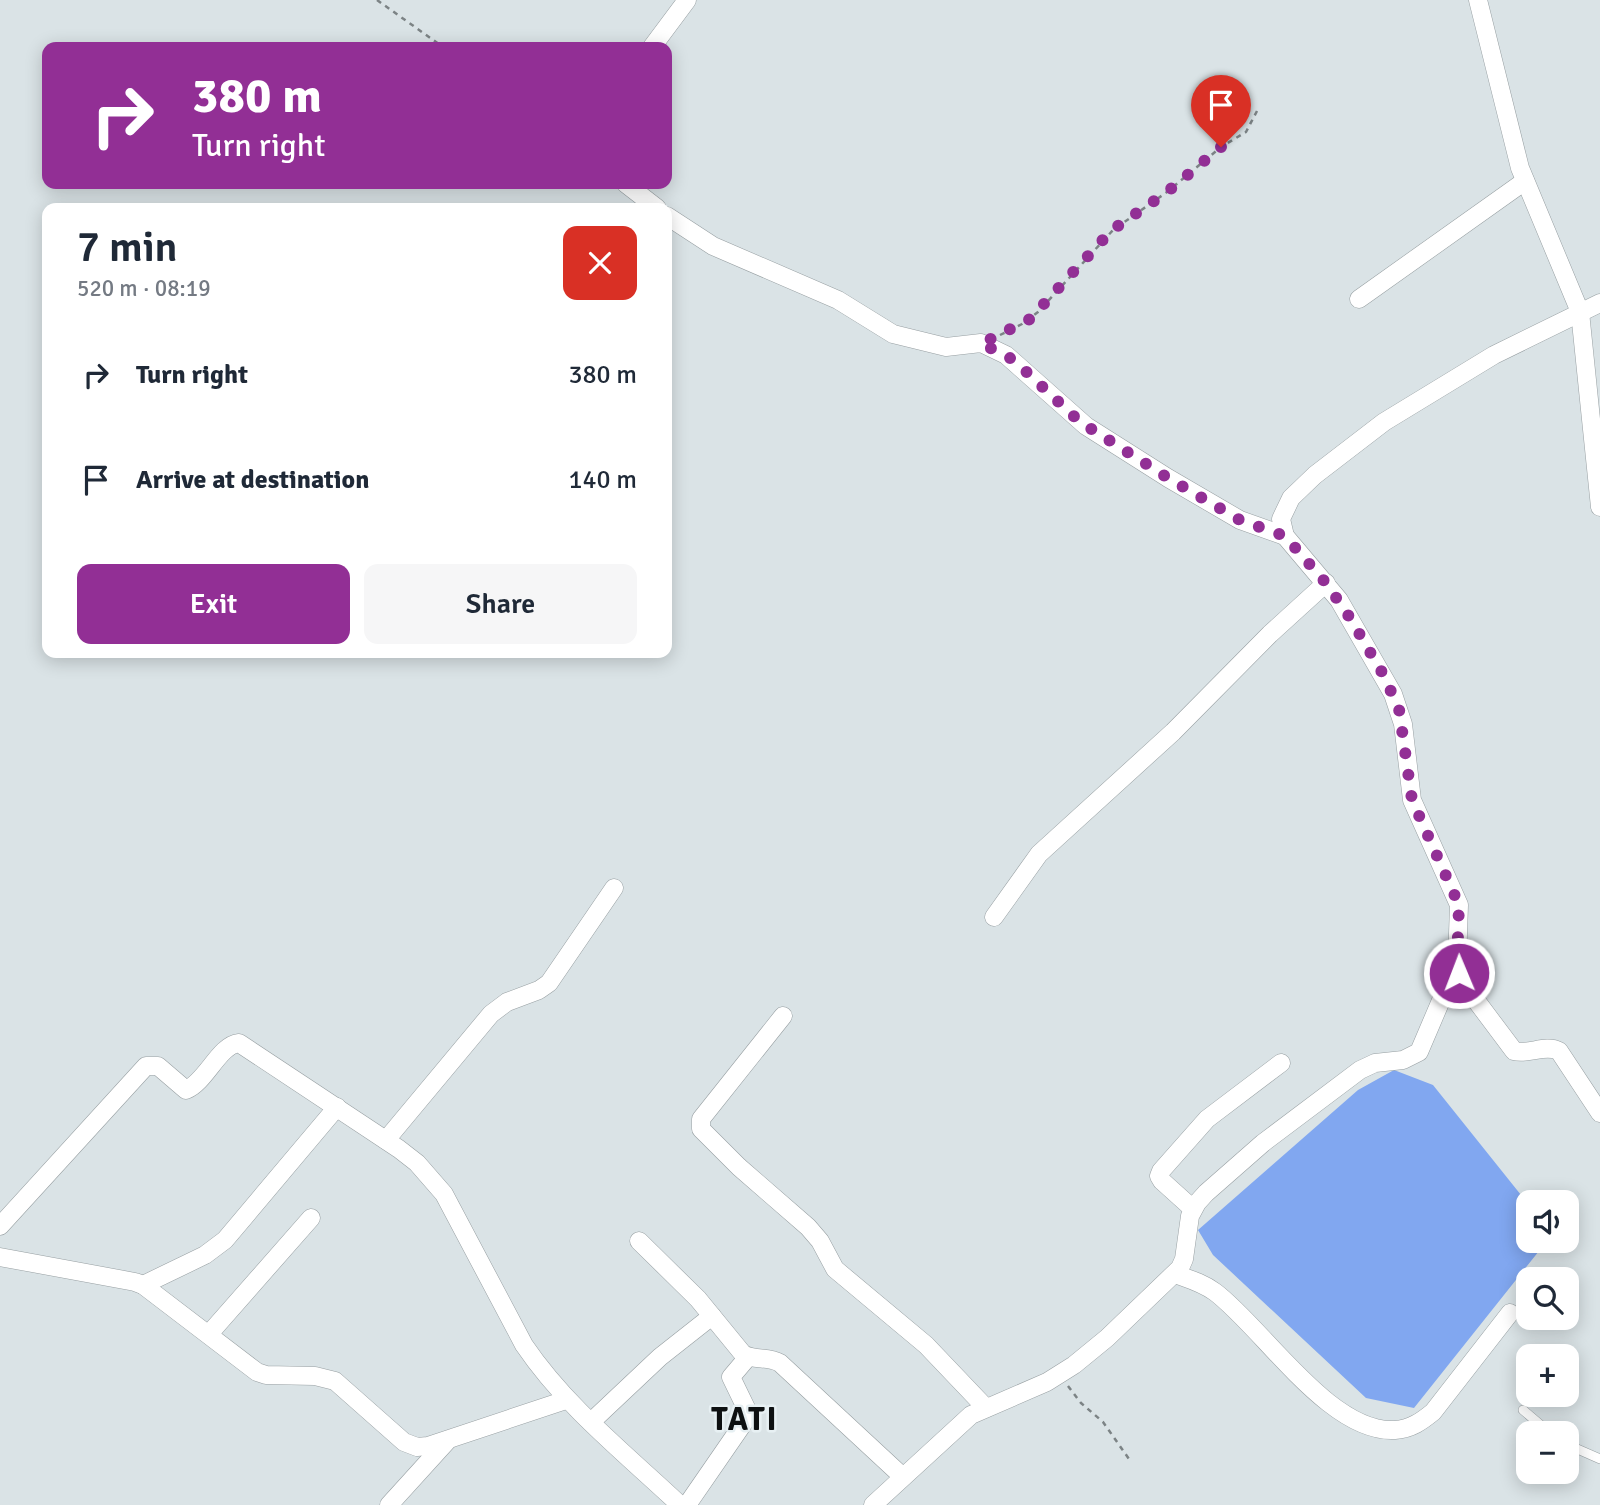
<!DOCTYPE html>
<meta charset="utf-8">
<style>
body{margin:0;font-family:Signika,sans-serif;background:#f6f6f7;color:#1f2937;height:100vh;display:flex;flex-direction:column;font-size:26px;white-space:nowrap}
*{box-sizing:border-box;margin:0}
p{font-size:23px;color:#747a83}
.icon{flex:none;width:38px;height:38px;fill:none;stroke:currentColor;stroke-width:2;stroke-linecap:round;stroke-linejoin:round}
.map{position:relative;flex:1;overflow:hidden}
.details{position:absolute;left:42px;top:203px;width:630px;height:455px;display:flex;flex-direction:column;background:#fff;border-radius:14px;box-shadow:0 4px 18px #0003}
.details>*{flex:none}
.banner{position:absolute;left:42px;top:42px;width:630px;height:147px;border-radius:14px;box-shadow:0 4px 18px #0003;background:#922f95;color:#fff;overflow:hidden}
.tools{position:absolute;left:1516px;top:1190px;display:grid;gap:14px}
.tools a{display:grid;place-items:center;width:63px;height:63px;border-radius:14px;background:#fff;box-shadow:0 4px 18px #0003;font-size:35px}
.pin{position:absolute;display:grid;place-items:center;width:60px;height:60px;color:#fff;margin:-72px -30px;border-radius:50% 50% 50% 0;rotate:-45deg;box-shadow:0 0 7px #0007}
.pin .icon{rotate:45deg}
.me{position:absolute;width:77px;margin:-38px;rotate:359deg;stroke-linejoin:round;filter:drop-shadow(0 0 5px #0008)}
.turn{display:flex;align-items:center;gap:24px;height:147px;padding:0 35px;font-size:32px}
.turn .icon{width:91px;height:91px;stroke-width:2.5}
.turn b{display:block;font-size:49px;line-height:60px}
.round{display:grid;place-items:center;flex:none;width:74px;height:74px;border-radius:14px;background:#f6f6f7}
.headline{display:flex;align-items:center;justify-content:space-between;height:119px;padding:0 35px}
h1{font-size:42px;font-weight:600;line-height:52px}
.action{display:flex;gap:14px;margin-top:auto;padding:14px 35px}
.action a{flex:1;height:80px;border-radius:14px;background:#922f95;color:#fff;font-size:28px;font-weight:600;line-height:80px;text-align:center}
.action a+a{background:#f6f6f7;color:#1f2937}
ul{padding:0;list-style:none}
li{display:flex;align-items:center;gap:21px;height:105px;padding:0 35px}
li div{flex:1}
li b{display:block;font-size:26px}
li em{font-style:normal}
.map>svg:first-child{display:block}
</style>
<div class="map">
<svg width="1600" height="1505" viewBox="0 0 1600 1505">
<rect width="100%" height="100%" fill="#dae3e6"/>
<path fill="#81a7f0" d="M1394,1070L1433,1085L1521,1195L1528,1216V1241H1536L1539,1251L1414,1408L1366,1398L1213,1255L1198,1230L1358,1090Z"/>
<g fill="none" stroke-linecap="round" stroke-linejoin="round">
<defs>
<g id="service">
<path d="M1523,1410L1550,1433"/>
<path d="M1566,1444L1600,1459"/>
</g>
<g id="minor">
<path d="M1478,0L1520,168L1580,312L1600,507"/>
<path d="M652,47L687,0"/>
<path d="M626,184L657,208"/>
<path d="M667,216L713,246L838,300L893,334L946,347L981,343L1006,355L1086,426L1168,478L1240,520L1285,536"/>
<path d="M1359,299L1525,181"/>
<path d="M1600,303L1494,355L1384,422L1315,475L1291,498L1281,519L1285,536L1339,600L1393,694L1403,724L1412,800L1459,905L1457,963L1459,973L1463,983L1514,1051C1529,1055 1545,1044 1559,1051L1600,1113"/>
<path d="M994,917L1039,854L1173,732L1270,634L1326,583"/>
<path d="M783,1016L701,1119V1129L739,1167L808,1227L820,1241L835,1269L926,1345L986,1408"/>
<path d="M386,1140L491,1014L507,1002L539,990L549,983L614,888"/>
<path d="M1193,1209L1162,1181L1159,1176L1161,1171L1207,1119L1281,1063"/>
<path d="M0,1226L146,1066H158L186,1090C206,1082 219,1045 239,1043L399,1149L417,1163L444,1194L524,1345C566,1407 626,1454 680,1505"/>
<path d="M639,1241L698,1299L743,1354C755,1361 768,1356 780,1363L903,1477"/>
<path d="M0,1257L135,1282L143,1285L257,1372L266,1375L315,1376L335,1381L404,1442L417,1447L428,1446L566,1400"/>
<path d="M1175,1274C1189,1279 1203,1283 1215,1292C1263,1328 1330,1434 1395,1430C1411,1429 1422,1421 1433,1412L1510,1313"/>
<path d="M143,1285L205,1255L225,1240L337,1107"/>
<path d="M209,1334L311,1218"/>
<path d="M591,1422L660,1357L712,1316"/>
<path d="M389,1505L448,1440"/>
<path d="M687,1505L747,1418V1410L731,1377L748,1357"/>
<path d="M873,1505L971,1415L1047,1382L1074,1365L1107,1338L1180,1268L1184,1259L1190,1216L1197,1203L1206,1193L1263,1143L1360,1070L1375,1063L1403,1060L1419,1052L1457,963"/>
</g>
</defs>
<use href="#service" stroke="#979fa2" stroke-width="10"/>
<use href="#minor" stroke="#979fa2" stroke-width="19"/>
<g stroke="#7c8385" stroke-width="2.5" stroke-dasharray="5 5" stroke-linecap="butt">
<path d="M377,0L443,47"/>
<path d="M1000,335L1022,324L1038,312L1113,230L1167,192L1221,147L1246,132L1257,111"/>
<path d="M1068,1386L1081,1403L1103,1422L1129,1459"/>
</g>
<use href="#service" stroke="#fff" stroke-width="9"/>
<use href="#minor" stroke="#fff" stroke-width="18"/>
</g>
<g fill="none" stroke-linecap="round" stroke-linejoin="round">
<path stroke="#922f95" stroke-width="12" stroke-dasharray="0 21.6" d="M1221,147L1167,192L1112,230L1030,319L981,344L1006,355L1019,365L1079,421L1168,478L1240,520L1285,536L1326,583L1350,618L1383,674L1399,709L1412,800L1459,905L1457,963L1459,973"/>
</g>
<g text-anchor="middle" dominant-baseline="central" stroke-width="5" stroke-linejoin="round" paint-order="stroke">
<g font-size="32" font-weight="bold" letter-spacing="2" fill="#0e1112" stroke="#e7f0f3">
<text x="745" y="1419">TATI</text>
</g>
</g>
</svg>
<div class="tools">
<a><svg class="icon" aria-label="sound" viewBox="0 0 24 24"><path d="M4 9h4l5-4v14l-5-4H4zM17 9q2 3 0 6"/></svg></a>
<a><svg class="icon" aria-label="search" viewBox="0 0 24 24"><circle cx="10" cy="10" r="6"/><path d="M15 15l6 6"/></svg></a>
<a>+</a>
<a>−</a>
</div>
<div class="pin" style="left:1221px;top:147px;background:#d93025"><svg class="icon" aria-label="arrive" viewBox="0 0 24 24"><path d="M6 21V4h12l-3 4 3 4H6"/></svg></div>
<svg class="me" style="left:1459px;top:973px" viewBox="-20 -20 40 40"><circle r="17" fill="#922f95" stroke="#fff" stroke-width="3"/><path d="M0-11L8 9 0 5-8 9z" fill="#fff"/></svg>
<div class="banner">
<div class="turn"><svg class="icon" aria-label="right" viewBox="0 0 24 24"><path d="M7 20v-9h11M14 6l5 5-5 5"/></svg><div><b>380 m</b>Turn right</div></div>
</div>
<section class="details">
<div class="headline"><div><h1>7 min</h1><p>520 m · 08:19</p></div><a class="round" style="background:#d93025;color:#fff"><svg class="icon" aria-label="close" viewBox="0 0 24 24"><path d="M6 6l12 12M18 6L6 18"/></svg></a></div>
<ul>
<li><svg class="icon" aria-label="right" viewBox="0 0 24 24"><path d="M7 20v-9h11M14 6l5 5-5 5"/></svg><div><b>Turn right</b></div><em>380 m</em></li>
<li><svg class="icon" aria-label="arrive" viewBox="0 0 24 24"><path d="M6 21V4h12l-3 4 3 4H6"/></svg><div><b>Arrive at destination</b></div><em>140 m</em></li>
</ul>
<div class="action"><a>Exit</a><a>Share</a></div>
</section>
</div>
